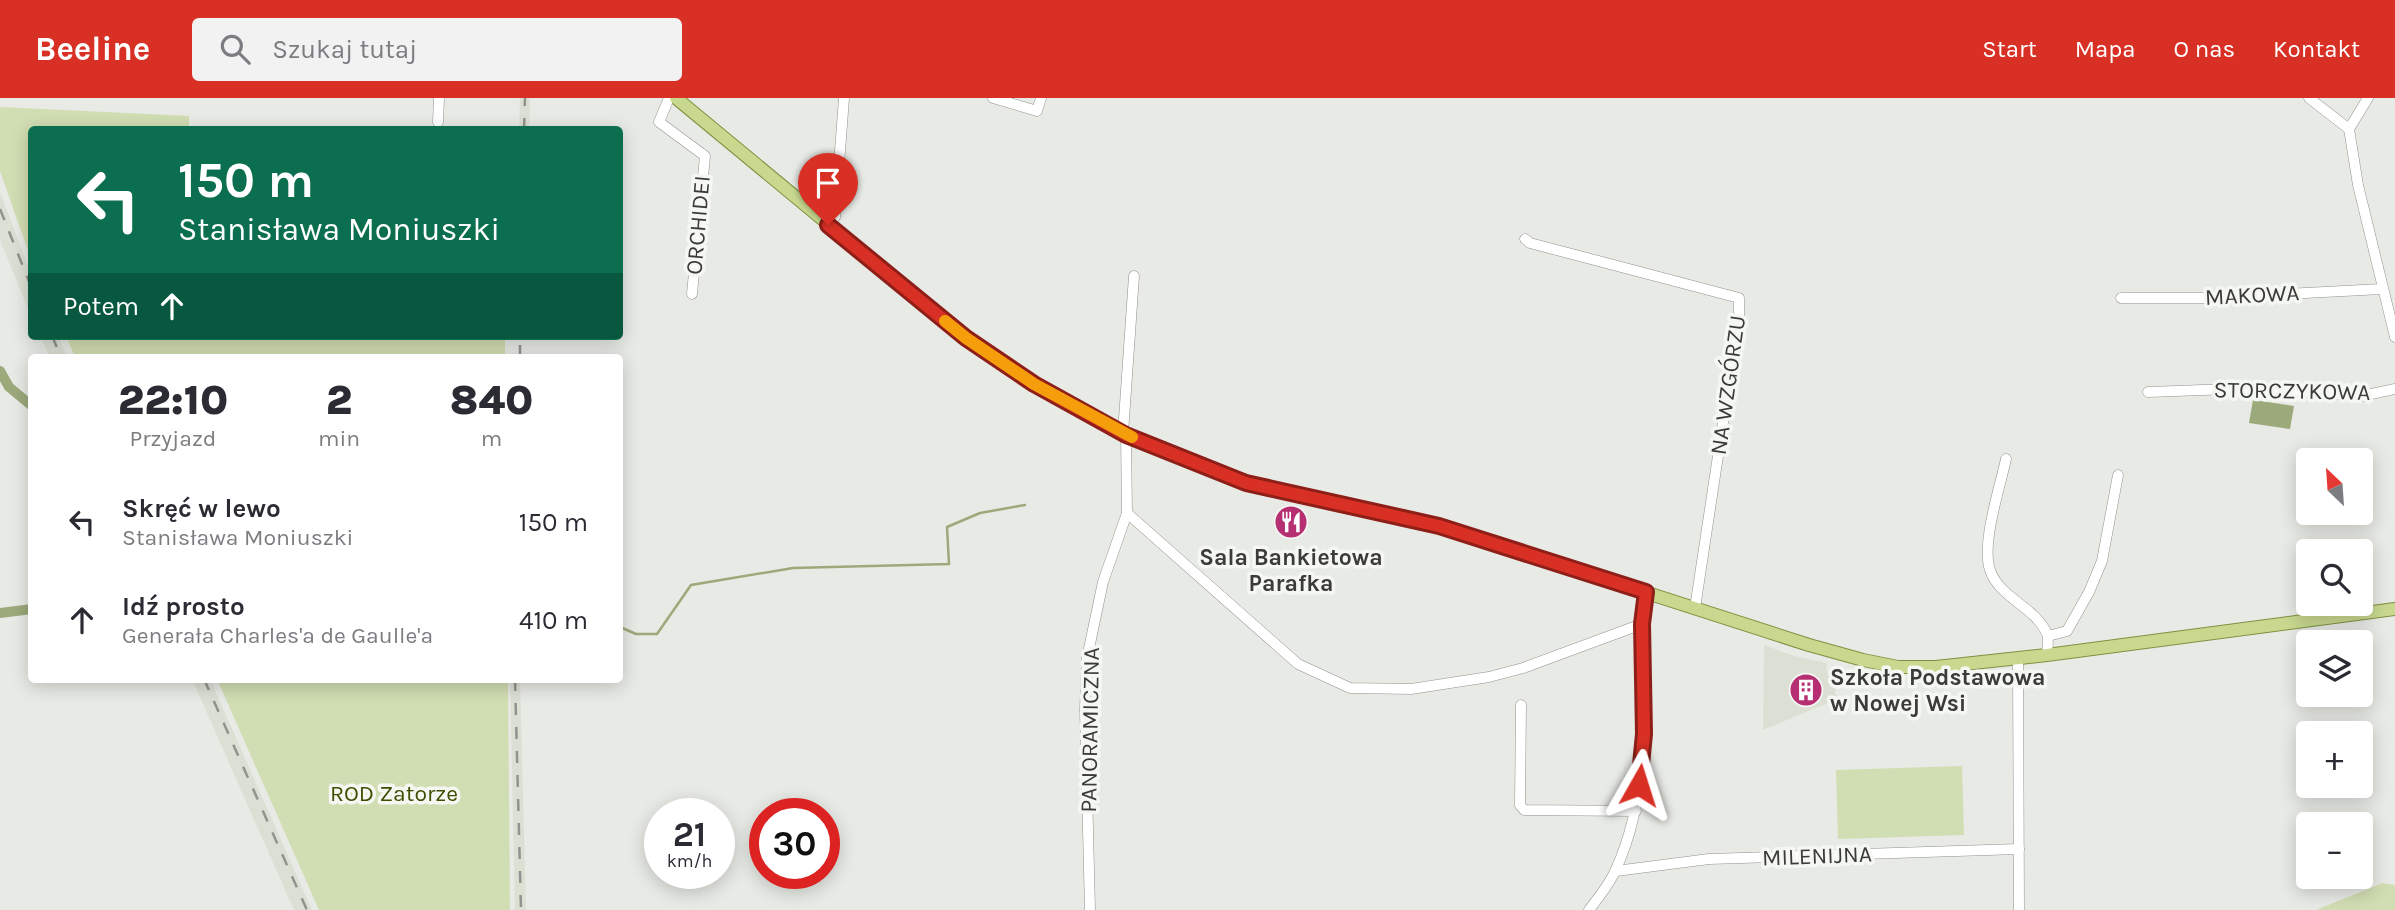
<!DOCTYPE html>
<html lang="pl">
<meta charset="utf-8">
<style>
body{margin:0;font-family:Karla,sans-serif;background:#f2f2f3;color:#2b2b33;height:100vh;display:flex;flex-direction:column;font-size:26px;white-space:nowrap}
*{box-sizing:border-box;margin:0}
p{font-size:23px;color:#7c7c81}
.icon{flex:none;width:38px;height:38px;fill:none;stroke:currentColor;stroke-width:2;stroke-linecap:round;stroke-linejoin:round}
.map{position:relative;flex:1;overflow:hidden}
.panel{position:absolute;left:28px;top:256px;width:595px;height:329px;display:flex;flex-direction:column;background:#fff;border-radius:7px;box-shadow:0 4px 18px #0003}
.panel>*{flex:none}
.guide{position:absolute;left:28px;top:28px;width:595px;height:214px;border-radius:7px;box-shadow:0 4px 18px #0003;background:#0b6e4f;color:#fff;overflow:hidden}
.needle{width:46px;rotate:335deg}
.tools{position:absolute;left:2296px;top:350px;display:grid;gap:14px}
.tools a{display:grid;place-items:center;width:77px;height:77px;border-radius:7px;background:#fff;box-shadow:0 4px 18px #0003;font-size:35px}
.speed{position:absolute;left:644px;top:700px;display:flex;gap:14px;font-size:35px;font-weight:700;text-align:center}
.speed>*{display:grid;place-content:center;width:91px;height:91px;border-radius:50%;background:#fff;box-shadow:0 4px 18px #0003;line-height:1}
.speed small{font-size:18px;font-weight:400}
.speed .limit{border:10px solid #d22;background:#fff;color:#111}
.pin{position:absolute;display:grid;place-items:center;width:60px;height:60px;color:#fff;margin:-72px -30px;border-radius:50% 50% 50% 0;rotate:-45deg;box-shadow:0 0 7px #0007}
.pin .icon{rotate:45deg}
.me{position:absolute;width:77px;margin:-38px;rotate:6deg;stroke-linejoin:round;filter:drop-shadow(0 0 5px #0008)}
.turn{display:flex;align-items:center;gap:24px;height:147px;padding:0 35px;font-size:32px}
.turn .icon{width:91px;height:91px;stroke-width:2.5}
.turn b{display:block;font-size:49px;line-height:60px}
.then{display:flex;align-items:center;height:66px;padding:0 35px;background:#0003;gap:14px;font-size:26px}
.eta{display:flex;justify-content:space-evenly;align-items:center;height:119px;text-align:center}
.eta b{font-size:42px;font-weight:800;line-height:49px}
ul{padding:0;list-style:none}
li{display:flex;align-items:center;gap:21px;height:98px;padding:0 35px}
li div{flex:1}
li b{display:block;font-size:26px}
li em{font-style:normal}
header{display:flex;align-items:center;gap:42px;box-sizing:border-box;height:98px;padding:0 35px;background:#d93025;color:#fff}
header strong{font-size:33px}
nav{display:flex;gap:38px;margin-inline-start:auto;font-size:24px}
.search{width:490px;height:63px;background:#f2f2f3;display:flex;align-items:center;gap:18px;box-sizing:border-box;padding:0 24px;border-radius:7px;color:#7c7c81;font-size:26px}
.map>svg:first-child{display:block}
</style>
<header>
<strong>Beeline</strong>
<div class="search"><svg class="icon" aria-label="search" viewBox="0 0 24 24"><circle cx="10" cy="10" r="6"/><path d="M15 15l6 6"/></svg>Szukaj tutaj</div>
<nav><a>Start</a><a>Mapa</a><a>O nas</a><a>Kontakt</a></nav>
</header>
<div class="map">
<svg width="2395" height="812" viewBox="0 0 2395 812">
<rect width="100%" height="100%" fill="#e8eae5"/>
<g fill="#dce0d4">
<path d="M520,0H530L529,31H519Z"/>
<path d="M0,94L31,176V218L0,142Z"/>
<path d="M40,238H58L67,259H50Z"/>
<path d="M1764,547L1794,558L1827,565L1826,573L1838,578L1835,595L1843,607L1828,605L1763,632Z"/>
<path d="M192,581H210L312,812H294Z"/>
<path d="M510,581H520L526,812H515Z"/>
</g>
<g fill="#d1ddb2">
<path d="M0,9L189,18V31L32,32L31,161L0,73Z"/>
<path d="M66,238H229V241H261V238H505V259H75Z"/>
<path d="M217,581H508L510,812H319Z"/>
<path d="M1962,668L1964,737L1838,741L1836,672Z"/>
<path d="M2383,785L2395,787V812H2316Z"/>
</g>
<path fill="#9ca97b" d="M2253,302L2294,308L2290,331L2249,325Z"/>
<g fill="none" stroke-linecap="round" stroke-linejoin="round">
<path stroke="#9ca97b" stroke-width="2.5" d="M620,529L636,536H657L691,487L793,470L949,466L947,429L980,415L1025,407"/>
<g stroke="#9ca97b" stroke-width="10">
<path d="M0,273L9,289L32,308"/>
<path d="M0,515L32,511"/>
</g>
<defs>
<g id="minor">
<path d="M669,0L659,24L705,58L692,196"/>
<path d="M993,0L1037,13L1041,0"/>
<path d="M2309,0L2349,31"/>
<path d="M2368,0L2349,31L2358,87L2395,239"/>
<path d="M438,24L439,0"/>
<path d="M828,127L835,119L844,0"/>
<path d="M1525,141L1530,145L1739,200V219L1695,510"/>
<path d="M2121,200H2207L2382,191"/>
<path d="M2148,294L2257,290L2362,298L2395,291"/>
<path d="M1123,335L1134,178"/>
<path d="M1126,337L1127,415L1298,566L1350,590L1411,591L1489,579L1523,570L1642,526L1646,494"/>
<path d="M2006,361C2000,389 1981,446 1990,472C1999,500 2036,509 2047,536C2049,542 2047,551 2047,557"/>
<path d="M2048,538L2067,533L2089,494L2102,463L2118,377"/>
<path d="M2018,561L2019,812"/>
<path d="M1521,607L1520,707L1524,712L1636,713"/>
<path d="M1616,773L1709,761L2019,751"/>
<path d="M1090,812L1085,611L1087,560L1103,484L1127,415"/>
<path d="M1589,812C1598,800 1610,786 1616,771C1651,695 1643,609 1642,526"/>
</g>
<path id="major" d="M676,0L966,240L1034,286L1126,337L1246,385L1439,428L1809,547L1863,562L1898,569H1936L2047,557L2395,511"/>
</defs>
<use href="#minor" stroke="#91938e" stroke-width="11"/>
<use href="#major" stroke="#7f9140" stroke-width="14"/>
<use href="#minor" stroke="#fff" stroke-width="10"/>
<use href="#major" stroke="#c8d98f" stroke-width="12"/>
<g stroke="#91938f" stroke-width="2.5" stroke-dasharray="12 12" stroke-linecap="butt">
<path d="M524,32L525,0"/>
<path d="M0,111L32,191"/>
<path d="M52,238L61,259"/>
<path d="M520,259V238"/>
<path d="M204,581L307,812"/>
<path d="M515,581L521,812"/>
</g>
</g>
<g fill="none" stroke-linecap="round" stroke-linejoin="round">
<defs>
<path id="route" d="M828,127L966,240L1034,286L1126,337L1246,385L1439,428L1646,494L1642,526L1644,636L1639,687"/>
</defs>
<use href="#route" stroke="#8d1f18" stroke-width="18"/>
<use href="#route" stroke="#d93025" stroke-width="12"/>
<path stroke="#f59e0b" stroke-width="12" d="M945,223L966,240L1034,286L1132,339"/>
</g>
<defs>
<symbol id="restaurant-disc" viewBox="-11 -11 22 22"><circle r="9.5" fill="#b52f72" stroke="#f5f7f2"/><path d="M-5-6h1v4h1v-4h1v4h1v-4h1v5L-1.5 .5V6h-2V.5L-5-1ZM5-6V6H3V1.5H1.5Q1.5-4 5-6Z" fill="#fff"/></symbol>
<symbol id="building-disc" viewBox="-11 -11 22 22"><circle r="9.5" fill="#b52f72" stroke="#f5f7f2"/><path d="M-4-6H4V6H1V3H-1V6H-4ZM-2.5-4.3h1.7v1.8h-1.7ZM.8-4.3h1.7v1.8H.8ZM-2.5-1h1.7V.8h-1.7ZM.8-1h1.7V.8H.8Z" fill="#fff"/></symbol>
</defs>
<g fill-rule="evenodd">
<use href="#restaurant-disc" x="1272" y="405" width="38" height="38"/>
<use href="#building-disc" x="1787" y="573" width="38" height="38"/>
</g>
<g text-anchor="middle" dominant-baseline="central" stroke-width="7" stroke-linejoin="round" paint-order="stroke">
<g font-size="23" fill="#3b3c3a" stroke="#f5f7f2">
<text transform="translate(698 127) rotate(-85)">ORCHIDEI</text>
<text transform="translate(2252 197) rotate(-3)">MAKOWA</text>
<text transform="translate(1728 287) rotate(-82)">NA WZGÓRZU</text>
<text transform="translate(2292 293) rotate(1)">STORCZYKOWA</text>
<text transform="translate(1090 632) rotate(-89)">PANORAMICZNA</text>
<text transform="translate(1817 758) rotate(-2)">MILENIJNA</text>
</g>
<g font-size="23" font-weight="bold" fill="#3b3c3a" stroke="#f5f7f2">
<text x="1291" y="459">Sala Bankietowa<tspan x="1291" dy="26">Parafka</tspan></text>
<text x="1830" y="579" text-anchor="start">Szkoła Podstawowa<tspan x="1830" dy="26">w Nowej Wsi</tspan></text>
</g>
<g font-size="23" fill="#3f4d00" stroke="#f5f7f2">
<text x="394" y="695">ROD Zatorze</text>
</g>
</g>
</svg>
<div class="tools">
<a><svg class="needle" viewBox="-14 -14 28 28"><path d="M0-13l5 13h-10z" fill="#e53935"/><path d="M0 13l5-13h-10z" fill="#7c7c81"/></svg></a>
<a><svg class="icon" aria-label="search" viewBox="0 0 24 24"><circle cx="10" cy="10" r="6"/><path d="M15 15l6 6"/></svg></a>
<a><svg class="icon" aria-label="layers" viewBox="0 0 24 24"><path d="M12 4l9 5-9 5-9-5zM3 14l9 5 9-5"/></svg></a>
<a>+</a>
<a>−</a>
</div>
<div class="speed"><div>21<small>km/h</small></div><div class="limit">30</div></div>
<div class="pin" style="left:828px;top:127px;background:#d93025"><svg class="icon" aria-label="arrive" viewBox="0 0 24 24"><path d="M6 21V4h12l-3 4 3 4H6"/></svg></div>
<svg class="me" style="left:1639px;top:687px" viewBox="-20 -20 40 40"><path d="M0-17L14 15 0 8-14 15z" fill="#d93025" stroke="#fff" stroke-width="4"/></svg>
<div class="guide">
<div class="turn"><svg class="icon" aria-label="left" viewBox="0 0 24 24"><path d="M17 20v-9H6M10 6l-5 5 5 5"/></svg><div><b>150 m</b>Stanisława Moniuszki</div></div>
<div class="then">Potem<svg class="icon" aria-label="ahead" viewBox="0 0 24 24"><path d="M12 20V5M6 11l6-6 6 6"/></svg></div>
</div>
<section class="panel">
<div class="eta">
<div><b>22:10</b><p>Przyjazd</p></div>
<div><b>2</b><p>min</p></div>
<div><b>840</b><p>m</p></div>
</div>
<ul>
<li><svg class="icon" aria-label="left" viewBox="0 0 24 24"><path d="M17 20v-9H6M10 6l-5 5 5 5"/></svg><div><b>Skręć w lewo</b><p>Stanisława Moniuszki</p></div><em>150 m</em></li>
<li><svg class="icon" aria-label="ahead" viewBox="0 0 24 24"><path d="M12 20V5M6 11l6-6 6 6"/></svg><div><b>Idź prosto</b><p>Generała Charles'a de Gaulle'a</p></div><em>410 m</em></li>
</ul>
</section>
</div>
